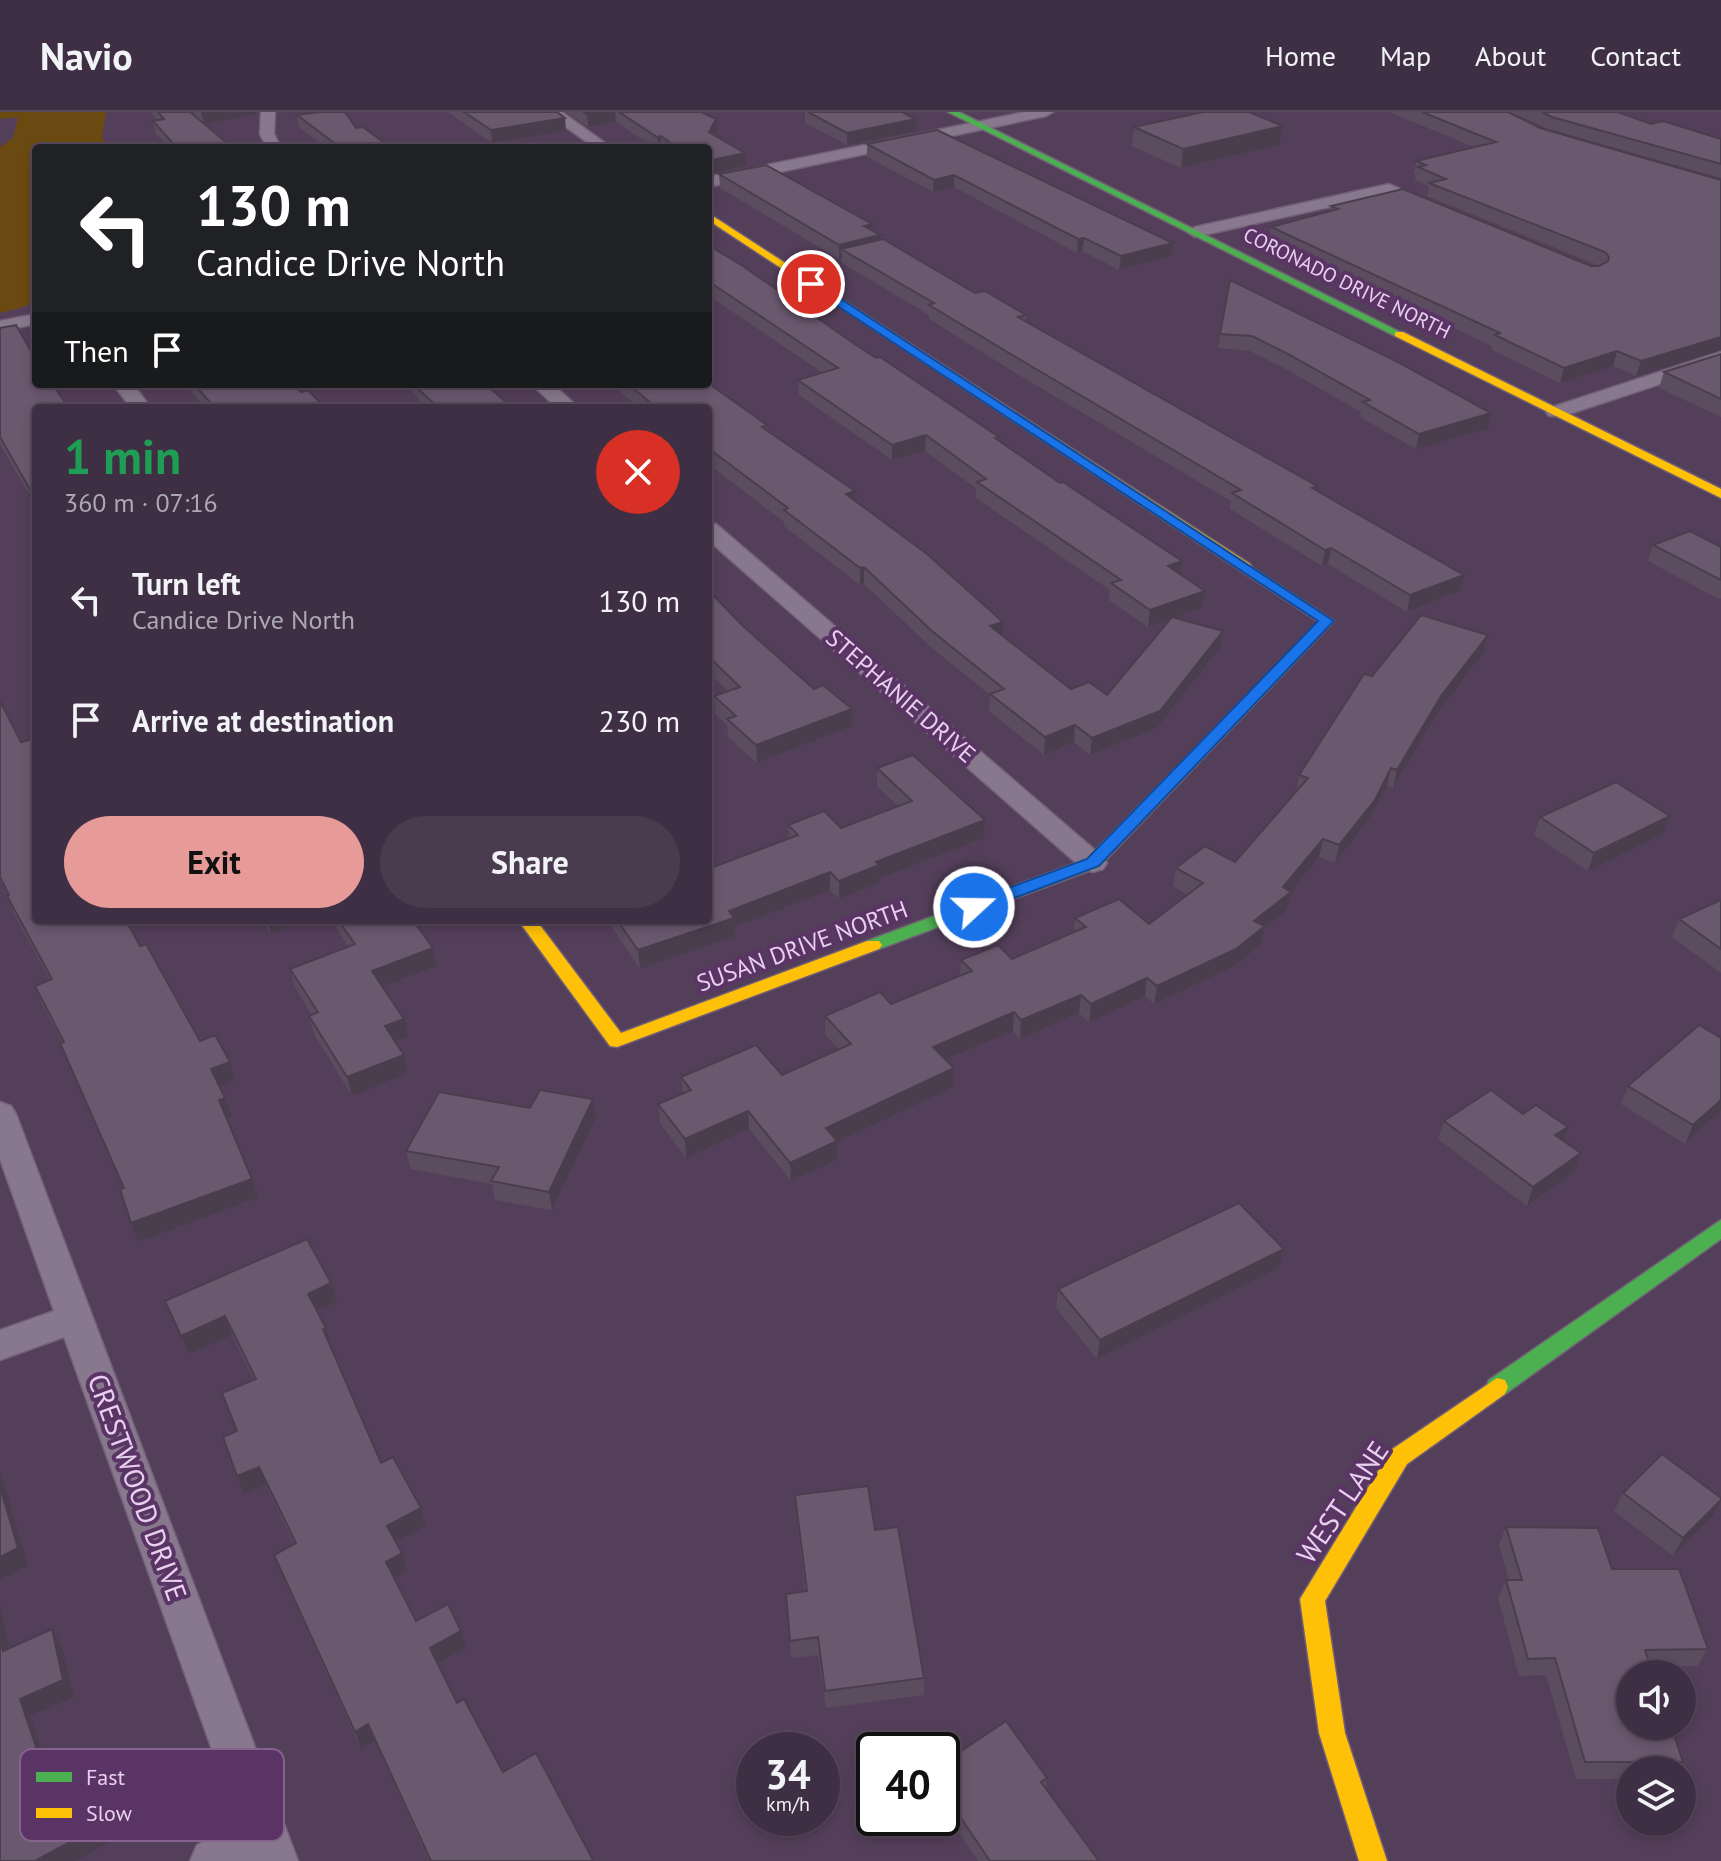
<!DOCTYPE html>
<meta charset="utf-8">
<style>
body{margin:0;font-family:"PT Sans",sans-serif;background:#4a3b4f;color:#f1f3f6;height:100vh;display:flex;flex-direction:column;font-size:30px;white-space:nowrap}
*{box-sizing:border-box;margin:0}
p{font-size:26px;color:#ada9b2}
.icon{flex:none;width:44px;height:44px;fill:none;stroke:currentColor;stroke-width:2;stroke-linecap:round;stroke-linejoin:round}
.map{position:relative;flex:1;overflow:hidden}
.side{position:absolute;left:32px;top:292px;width:680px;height:520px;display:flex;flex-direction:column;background:#3f2f44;border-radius:8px;box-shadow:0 4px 12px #0003,0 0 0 2px #584a5d}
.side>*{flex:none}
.top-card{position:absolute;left:32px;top:32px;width:680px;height:244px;border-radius:8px;box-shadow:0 4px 12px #0003,0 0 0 2px #584a5d;background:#202124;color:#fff;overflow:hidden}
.tools{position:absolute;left:1616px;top:1548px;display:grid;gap:16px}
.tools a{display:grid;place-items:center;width:80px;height:80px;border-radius:50%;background:#3f2f44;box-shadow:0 4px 12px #0003,0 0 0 2px #584a5d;font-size:40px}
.speed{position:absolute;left:736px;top:1620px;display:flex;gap:16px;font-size:40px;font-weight:700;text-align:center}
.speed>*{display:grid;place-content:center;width:104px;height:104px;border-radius:50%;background:#3f2f44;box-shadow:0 4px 12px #0003,0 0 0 2px #584a5d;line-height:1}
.speed small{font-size:20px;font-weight:400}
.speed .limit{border:4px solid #111;border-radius:12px;background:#fff;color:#111}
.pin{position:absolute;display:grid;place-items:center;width:68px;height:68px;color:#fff;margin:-34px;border:4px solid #fff;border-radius:50%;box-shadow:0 2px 8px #0007}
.me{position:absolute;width:88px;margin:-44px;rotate:69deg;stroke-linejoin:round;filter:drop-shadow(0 0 6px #0008)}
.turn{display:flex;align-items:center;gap:28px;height:168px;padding:0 32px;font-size:36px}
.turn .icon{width:104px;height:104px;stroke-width:2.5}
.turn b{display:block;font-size:56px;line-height:68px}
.then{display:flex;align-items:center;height:76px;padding:0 32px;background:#0003;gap:16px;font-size:30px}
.round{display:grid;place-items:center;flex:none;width:84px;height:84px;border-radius:42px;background:#4a3b4f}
.headline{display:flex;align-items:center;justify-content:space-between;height:136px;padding:0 32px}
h1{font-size:48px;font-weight:700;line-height:60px;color:#1e9e55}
.action{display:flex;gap:16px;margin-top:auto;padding:16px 32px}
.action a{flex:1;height:92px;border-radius:48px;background:#e69b98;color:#111;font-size:32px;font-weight:700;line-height:92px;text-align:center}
.action a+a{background:#4a3b4f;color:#f1f3f6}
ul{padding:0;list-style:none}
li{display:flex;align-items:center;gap:24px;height:120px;padding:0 32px}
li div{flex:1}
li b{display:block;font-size:30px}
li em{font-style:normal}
header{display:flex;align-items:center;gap:48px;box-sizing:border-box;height:112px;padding:0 40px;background:#3f2f44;border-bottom:2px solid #584a5d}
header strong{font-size:38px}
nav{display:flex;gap:44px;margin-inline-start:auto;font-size:28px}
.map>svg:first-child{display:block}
</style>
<header>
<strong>Navio</strong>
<nav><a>Home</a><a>Map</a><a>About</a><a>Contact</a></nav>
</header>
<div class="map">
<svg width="1721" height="1749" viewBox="0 0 1721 1749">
<rect width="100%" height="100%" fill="#543f5a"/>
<path fill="#6a4a10" d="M0,0H106L102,26L112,36H36V186L27,194L0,201V35L13,26L18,5L0,7Z"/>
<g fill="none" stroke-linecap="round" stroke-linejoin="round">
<defs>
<g id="street">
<path d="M261,0H275L274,22L281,36H267L260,22Z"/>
<path d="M545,0H562L612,36H595Z"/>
<path d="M1025,0H1053L1046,4L708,75V65Z"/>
<path d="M1389,72L1441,95L1433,100L1388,82L1195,125L1187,120L1195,115Z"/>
<path d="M36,202V212L0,219V209Z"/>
<path d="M1721,240V252L1563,304H1549L1546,300L1549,296Z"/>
<path d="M113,272H133L151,296H131Z"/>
<path d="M531,272H553L579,296H557Z"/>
<path d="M708,410L716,412L1103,745L1107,751L1103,757L1093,760L1083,757L708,428Z"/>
<path d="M0,990L11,994L16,1002L298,1749H190L197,1733L238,1710L64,1225L0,1248V1218L54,1199L0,1047Z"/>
</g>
<g id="fast">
<path d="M948,0H959L1404,222L1395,224Z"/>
<path d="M1245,451L1334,509L1099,755L879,837H867L864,833L867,829L1087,747L1319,510L1240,458V452Z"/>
<path d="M1721,1108V1127L1505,1282L1497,1284L1489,1282L1486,1275L1489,1268Z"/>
</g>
<g id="slow">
<path d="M708,101L1250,452L1252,455L1250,458H1240L708,108Z"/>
<path d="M1395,220H1403L1721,377V386L1395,224Z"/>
<path d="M518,808H536L621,921L867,829H879L882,833L879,837L617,935L610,934Z"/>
<path d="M1497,1266L1505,1268L1508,1275L1505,1282L1407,1352L1325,1489L1345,1621L1387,1749H1359L1319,1621L1300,1487L1391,1338Z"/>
</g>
</defs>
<use href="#street" stroke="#725f76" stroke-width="3"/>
<use href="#fast" stroke="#725f76" stroke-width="3"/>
<use href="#slow" stroke="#725f76" stroke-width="3"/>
<use href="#street" fill="#88788d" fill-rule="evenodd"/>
<use href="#fast" fill="#4caf50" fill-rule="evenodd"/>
<use href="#slow" fill="#ffc107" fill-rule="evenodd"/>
</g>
<g fill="#5b4c5f">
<path d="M150,0H190L202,10L193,0H256L257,2L204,12L233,36H169L156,22L153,9L157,8Z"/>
<path d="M448,0H557L566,19L492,31Z"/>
<path d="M566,0H701L717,20L715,24L746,54L708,62V36H655L616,10L588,15Z"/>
<path d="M805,0H902L916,19L847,33L805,11Z"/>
<path d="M1389,0H1507L1540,16L1721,68L1636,264L1613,254L1560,271L1492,238V234L1269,129L1271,115L1330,100L1331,94L1591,154H1600L1427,84L1429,74L1415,68L1416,63L1414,62L1416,49L1474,35Z"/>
<path d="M1510,0H1618L1651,12L1721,27V66L1549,17Z"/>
<path d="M297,3L356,16L391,36H326L299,15Z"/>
<path d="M1283,14L1280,33L1181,56L1132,34L1134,15Z"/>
<path d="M867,32L1173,131L1171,144L1119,158L1082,139L1077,141L954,75L933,80L867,45Z"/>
<path d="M719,62L872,112V119L880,128L975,181L1026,203V210L1317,379L1460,479L1407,500L1328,452L1322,454L1230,397L1231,389L1019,263L929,207V203L842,151L841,147H839L720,76Z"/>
<path d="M708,133L999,329L1181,463L1205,479L1202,496L1174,506L1220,536L1157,616L1090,643L1074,630L1044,643L989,599L990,583L932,536L864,472L860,473L784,414V410L708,352V296H640L610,272H708L767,313V318L855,388L1003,524L1071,577L1107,583L1170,507L1148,515L1109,488L1110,478L976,386V376L925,339L892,348L799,283L798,268L823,261L708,183Z"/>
<path d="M1230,168L1488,317L1416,337L1360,305L1361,300L1284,256L1250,239L1218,236Z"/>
<path d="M0,216L36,296V400L31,386L0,332Z"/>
<path d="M1721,242V305L1659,276L1664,260Z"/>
<path d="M185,272H294L301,280L325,296H205Z"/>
<path d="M403,272H485L513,296H424L419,291L418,285Z"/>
<path d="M1653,433L1721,435V486L1719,487L1648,449Z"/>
<path d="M708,478L743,514L814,577L852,597V614L757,651L728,625L727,613L715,602L714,584L728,579L708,560Z"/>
<path d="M1488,523L1484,540L1437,602L1393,676L1387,674L1370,706L1335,751L1319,745L1291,780L1287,798L1264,816L1261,833L1233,855L1154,892L1145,884L1089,911L1079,901L1020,927L1013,919L946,948L954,975L837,1030V1048L791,1069L749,1017L686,1046L660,1011L658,992L683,982L681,965L782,963L839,937L825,923V904L891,892L960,863L961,848L1012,847L1074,820L1075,806L1149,812L1188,783L1173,774L1176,756L1235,750L1296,680L1299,663L1372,564Z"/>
<path d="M0,589L36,808L140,834L200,929L230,950L235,968L220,975L232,1004L227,1006L259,1085L139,1130L123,1076L68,950L60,931L62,930L42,892L35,874L50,868L14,802L7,784V783L0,768Z"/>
<path d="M877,656L985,708L984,726L879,767V771L839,787L830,778L735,815L736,824L640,857L613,817L612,808H708L789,727L788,713L841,716L898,694L877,674Z"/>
<path d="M1670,704L1663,722L1588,759L1534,723L1540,705Z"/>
<path d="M1721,788V861L1672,825L1679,807Z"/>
<path d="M262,808H308L271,822Z"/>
<path d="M331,808H413L433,836L437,854L383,875L408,925L396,930L408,961L352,984L314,922L309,904L312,903L295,875L290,857L349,835Z"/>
<path d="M1628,974L1721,999L1685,1032L1621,992Z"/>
<path d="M530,996L596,1006L552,1098L495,1088L492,1072L410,1057L406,1039Z"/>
<path d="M1523,1002L1568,1015L1563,1028L1574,1060L1527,1094L1438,1027L1444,1009Z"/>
<path d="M1284,1137L1279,1156L1097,1247L1056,1196L1058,1177Z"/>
<path d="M331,1171L337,1190L317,1199L326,1216L332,1234L330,1235L381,1351L421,1396L426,1414L395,1430L407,1459L394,1466L416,1509L466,1536L438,1552L457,1591L503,1660L536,1641L593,1749H429L375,1629L361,1637L281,1461L274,1443L294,1432L266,1373L244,1382L237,1319L254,1268L232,1223L189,1242L165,1189Z"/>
<path d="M1623,1381L1712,1405L1673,1444L1614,1399Z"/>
<path d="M795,1383L875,1418L924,1566V1583L826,1596L818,1543L791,1546L786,1482L805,1479L796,1401Z"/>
<path d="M1506,1415L1612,1457L1708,1537L1697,1554L1650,1555L1683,1650L1678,1658H1630V1667H1576L1546,1563L1519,1564L1498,1486L1506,1468H1509L1499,1433Z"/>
<path d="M942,1652L1047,1666L1046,1676L1099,1749H978L942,1696Z"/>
</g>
<g fill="#4a3e4e">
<path d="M201,0H256L257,2L204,12Z"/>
<path d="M601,0H615L616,10L588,15L587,2Z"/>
<path d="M565,6L566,19L492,31L491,18Z"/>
<path d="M716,7L717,20L709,33V20Z"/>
<path d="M916,7V19L847,33V21Z"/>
<path d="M1283,14L1280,33L1181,56L1183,37Z"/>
<path d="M661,24L662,36H658L657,25Z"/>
<path d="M745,41L746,54L708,62V49Z"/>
<path d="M954,63V75L933,80L934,68Z"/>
<path d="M872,112V125L880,123V137H841L842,147H839V133L864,114Z"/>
<path d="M1084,126L1082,139L1077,141L1078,127Z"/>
<path d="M1173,131L1171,144L1119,158L1121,144Z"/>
<path d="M1721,225V238L1636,264L1641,249Z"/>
<path d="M1617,239L1613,254L1560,271L1564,256Z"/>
<path d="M1491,301L1488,317L1416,337L1419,322Z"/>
<path d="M926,323L925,339L892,348V333Z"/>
<path d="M855,379V395L846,382Z"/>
<path d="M1331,436L1328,452L1322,454L1325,438Z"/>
<path d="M1182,449L1180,466L1168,454Z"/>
<path d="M864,455V472L860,473V456Z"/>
<path d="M1464,463L1460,479L1407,500L1410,483Z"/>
<path d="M1205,479L1202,496L1148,515L1150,498Z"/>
<path d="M1003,510L1002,527L990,514Z"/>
<path d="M1223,519L1220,536L1157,616L1090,643L1092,626Z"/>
<path d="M1488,523L1484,540L1437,602L1393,676L1397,658L1441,584Z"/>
<path d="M852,597V614L757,651L756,633Z"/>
<path d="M1075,613L1074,630L1044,643L1045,625Z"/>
<path d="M1391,656L1387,674L1370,706L1335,751L1339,733Z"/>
<path d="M1670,704L1663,722L1588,759L1594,741Z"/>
<path d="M985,708L984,726L879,767V771L839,787V769L876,750Z"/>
<path d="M1323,727L1319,745L1291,780L1287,798L1264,816L1261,833L1233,855L1154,892L1157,874L1254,809Z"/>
<path d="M830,760V778L735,815L736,824L640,857L638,838L729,799Z"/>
<path d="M267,808H308L271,822Z"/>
<path d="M433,836L437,854L377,877L372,859Z"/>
<path d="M1147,866L1145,884L1089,911L1091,892Z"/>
<path d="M1081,883L1079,901L1020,927L1021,908Z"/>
<path d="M1014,900L1013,919L933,953V935Z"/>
<path d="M404,907L408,925L390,932L385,914Z"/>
<path d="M404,943L408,961L352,984L347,965Z"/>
<path d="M230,950L235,968L217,976L211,957Z"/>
<path d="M954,956V975L837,1030V1048L791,1069L790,1051L826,1016Z"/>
<path d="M225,986L232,1004L226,1007L219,988Z"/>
<path d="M593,987L596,1006L552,1098L549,1080Z"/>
<path d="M1721,988V999L1685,1032L1693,1013Z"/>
<path d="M748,999L749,1017L686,1046L685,1027Z"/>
<path d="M1568,1015L1561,1034L1555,1023Z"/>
<path d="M1581,1041L1574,1060L1527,1094L1533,1075Z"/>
<path d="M252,1067L259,1085L139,1130L131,1111Z"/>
<path d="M1284,1137L1279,1156L1097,1247L1100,1228Z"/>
<path d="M331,1171L337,1190L314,1200L308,1182Z"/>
<path d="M225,1204L232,1223L189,1242L181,1224Z"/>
<path d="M326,1216L332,1234L329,1236L323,1217Z"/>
<path d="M259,1355L266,1373L244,1382L237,1364Z"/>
<path d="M0,1358L28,1454L0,1468Z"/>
<path d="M1721,1388L1712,1405L1673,1444L1683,1426Z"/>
<path d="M421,1396L426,1414L392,1432L387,1414Z"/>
<path d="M402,1441L407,1459L391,1468L386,1450Z"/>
<path d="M0,1493L13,1556L3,1539L0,1526Z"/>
<path d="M52,1517L62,1534L74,1585L30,1604L58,1685L47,1668L20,1587Z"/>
<path d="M461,1519L466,1536L435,1553L430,1536Z"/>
<path d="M368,1612L375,1629L361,1637L355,1620Z"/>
<path d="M85,1648L95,1664L117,1726L76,1749H35Z"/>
</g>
<g fill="#6a586f" stroke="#4a3e4e" stroke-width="2">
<path d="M158,0H190L233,36H177L153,9L164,7Z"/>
<path d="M320,0H345L356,16L363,15L391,36H341L297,3Z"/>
<path d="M464,0H557L565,6L491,18Z"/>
<path d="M583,0H601L587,2Z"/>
<path d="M619,0H701L716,7L709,20L745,41L708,49V36H678L661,24L657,25Z"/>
<path d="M808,0H902L916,7L847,21Z"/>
<path d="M1203,0H1249L1283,14L1183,37L1134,15Z"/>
<path d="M1422,0H1508L1540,16L1721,68V225L1641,249L1617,239L1564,256L1495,223L1500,221L1271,115L1338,97L1331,94L1403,77L1591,154H1599L1608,149L1609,145L1605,140L1429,71L1446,67L1418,55L1426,53L1416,49L1496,30Z"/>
<path d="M1542,0H1618L1651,12L1663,9L1721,27V52L1552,5Z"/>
<path d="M937,18L1173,131L1121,144L1084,126L1078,127L954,63L934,68L867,32Z"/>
<path d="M766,53L872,112L864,114L880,123L839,133L719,62Z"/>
<path d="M883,127L975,181L985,179L1026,203L1018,205L1317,374L1312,376L1464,463L1410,483L1331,436L1325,438L1232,381L1241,378L1019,247L929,193L934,191L841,137Z"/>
<path d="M708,133L743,154L856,233L876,246L880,245L999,325L995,326L1060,371L1063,370L1182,449L1168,454L1205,479L1150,498L1111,471L1121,468L977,370L986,367L926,323L892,333L798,268L838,256L708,169Z"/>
<path d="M1230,168L1398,250L1491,301L1419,322L1363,290L1370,288L1286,241L1252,224L1220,222Z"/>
<path d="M16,213L36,248V272H52L69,296H36V393L30,382L32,381L0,325V216Z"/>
<path d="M1721,242V287L1664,260Z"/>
<path d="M708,271L767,313L762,315L855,379L846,382L927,442L1003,510L990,514L1071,577L1089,570L1107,583L1172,505L1223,519L1160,599L1092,626L1075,613L1045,625L990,582L1004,577L932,519L864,455L860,456L784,398L788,396L708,336V296H657L628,272Z"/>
<path d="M194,272H294L301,280L308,278L325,296H215Z"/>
<path d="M419,272H485L513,296H439L417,276L422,275Z"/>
<path d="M1690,419L1721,435V468L1653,433Z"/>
<path d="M708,478L743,514L814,577L823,573L852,597L756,633L727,607L736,604L714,584L740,575L708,544Z"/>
<path d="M1421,503L1488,523L1441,584L1397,658L1391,656L1375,688L1339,733L1323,727L1283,775L1291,780L1254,809L1265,814L1236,837L1157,874L1147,866L1091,892L1081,883L1021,908L1014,900L933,935L954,956L826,1016L837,1029L790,1051L748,999L685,1027L658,992L691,978L681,965L756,933L782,963L851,932L825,904L880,880L891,892L972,859L961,848L998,833L1012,847L1086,815L1075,806L1119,787L1149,812L1203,771L1176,756L1205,734L1235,750L1308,666L1299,663L1364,562L1372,564Z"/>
<path d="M0,589L21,630L33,627L36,635V808H126L140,834L146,832L200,929L215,923L230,950L211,957L225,986L219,988L252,1067L131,1111L120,1077L124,1076L60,931L64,930L35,874L52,867L7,784L9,783L0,765Z"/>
<path d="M913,643L985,708L876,750L879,753L839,769L830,760L729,799L734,806L638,838L617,808H708V757L798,723L788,713L824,699L841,716L912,689L877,656Z"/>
<path d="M1616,670L1670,704L1594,741L1540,705Z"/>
<path d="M1721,788V837L1679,807Z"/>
<path d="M338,808H413L433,836L372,859L404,907L385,914L404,943L347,965L309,904L318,900L290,857L355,832Z"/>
<path d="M1699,913L1721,926V988L1693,1013L1628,974Z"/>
<path d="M540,978L593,987L549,1080L491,1069L499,1055L406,1039L439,980L530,996Z"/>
<path d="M1491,978L1523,1002L1536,993L1568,1015L1555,1023L1581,1041L1533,1075L1444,1009Z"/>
<path d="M1239,1091L1284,1137L1100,1228L1058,1177Z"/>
<path d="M307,1127L331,1171L308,1182L326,1216L323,1217L381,1351L393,1345L421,1396L387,1414L402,1441L386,1450L416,1509L448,1492L461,1519L430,1536L457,1591L464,1587L503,1660L536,1641L593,1748L592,1749H431L368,1612L355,1620L274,1443L296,1431L259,1355L237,1364L223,1325L237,1319L222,1281L256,1267L225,1204L181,1224L165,1189Z"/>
<path d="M1662,1342L1721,1386V1388L1683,1426L1623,1381Z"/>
<path d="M868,1374L875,1418L898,1415L924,1566L825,1579L818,1525L790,1529L786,1482L807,1479L795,1383Z"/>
<path d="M0,1375L18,1436L0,1445Z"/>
<path d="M1506,1415L1598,1416L1612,1457H1679L1708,1537L1645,1538L1653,1562H1630V1614H1671L1683,1650H1585L1555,1546L1528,1547L1506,1468H1522Z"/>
<path d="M52,1517L63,1568L20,1587L47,1668L85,1648L107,1710L35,1749H0V1526L3,1539Z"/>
<path d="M1006,1609L1047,1666L1041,1670L1099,1749H990L942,1678V1652Z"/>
</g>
<path fill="#1a73e8" stroke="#114b97" stroke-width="2" d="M807,170H815L1334,509L1099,754L980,799H968L966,795L968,791L1087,747L1318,509L807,174Z"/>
<g text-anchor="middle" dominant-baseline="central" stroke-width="8" stroke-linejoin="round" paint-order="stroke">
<g font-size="20" fill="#e8d1ee" stroke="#5a3465">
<text transform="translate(1347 171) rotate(26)">CORONADO DRIVE NORTH</text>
</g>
<g font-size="24" fill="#e8d1ee" stroke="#5a3465">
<text transform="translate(901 584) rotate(41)">STEPHANIE DRIVE</text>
<text transform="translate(802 834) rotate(-20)">SUSAN DRIVE NORTH</text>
</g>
<g font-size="28" fill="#e8d1ee" stroke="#5a3465">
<text transform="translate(138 1375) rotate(70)">CRESTWOOD DRIVE</text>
<text transform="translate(1342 1390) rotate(-56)">WEST LANE</text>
</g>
</g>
<rect x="20" y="1637" width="264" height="92" rx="12" fill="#5a3465" stroke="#85638e" stroke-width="2"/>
<rect x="36" y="1660" width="36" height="10" fill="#4caf50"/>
<rect x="36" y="1696" width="36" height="10" fill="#ffc107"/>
<g font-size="22" fill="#e8d1ee">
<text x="86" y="1673">Fast</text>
<text x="86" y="1709">Slow</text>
</g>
</svg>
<div class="tools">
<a><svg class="icon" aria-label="sound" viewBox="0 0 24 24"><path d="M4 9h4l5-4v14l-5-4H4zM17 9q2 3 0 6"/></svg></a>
<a><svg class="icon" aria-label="layers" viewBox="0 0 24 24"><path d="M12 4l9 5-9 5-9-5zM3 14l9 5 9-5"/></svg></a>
</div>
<div class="speed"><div>34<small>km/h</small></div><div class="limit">40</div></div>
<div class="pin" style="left:811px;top:172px;background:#d93025"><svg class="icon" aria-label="arrive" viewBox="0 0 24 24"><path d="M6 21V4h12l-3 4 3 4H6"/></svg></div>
<svg class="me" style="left:974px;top:795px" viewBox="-20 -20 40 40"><circle r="17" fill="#1a73e8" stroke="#fff" stroke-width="3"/><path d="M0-11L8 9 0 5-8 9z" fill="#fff"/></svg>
<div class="top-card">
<div class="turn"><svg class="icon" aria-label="left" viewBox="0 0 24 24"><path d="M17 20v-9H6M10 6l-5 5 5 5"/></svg><div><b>130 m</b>Candice Drive North</div></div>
<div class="then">Then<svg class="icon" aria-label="arrive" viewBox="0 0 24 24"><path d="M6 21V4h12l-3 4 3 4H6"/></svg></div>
</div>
<section class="side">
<div class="headline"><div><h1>1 min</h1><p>360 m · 07:16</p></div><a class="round" style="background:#d93025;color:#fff"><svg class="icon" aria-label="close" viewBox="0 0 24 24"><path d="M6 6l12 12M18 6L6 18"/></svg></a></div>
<ul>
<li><svg class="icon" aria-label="left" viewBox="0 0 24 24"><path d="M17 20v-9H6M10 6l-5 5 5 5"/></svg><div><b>Turn left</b><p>Candice Drive North</p></div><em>130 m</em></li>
<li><svg class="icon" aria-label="arrive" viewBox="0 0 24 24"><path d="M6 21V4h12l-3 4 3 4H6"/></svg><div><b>Arrive at destination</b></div><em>230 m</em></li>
</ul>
<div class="action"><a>Exit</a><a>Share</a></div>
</section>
</div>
